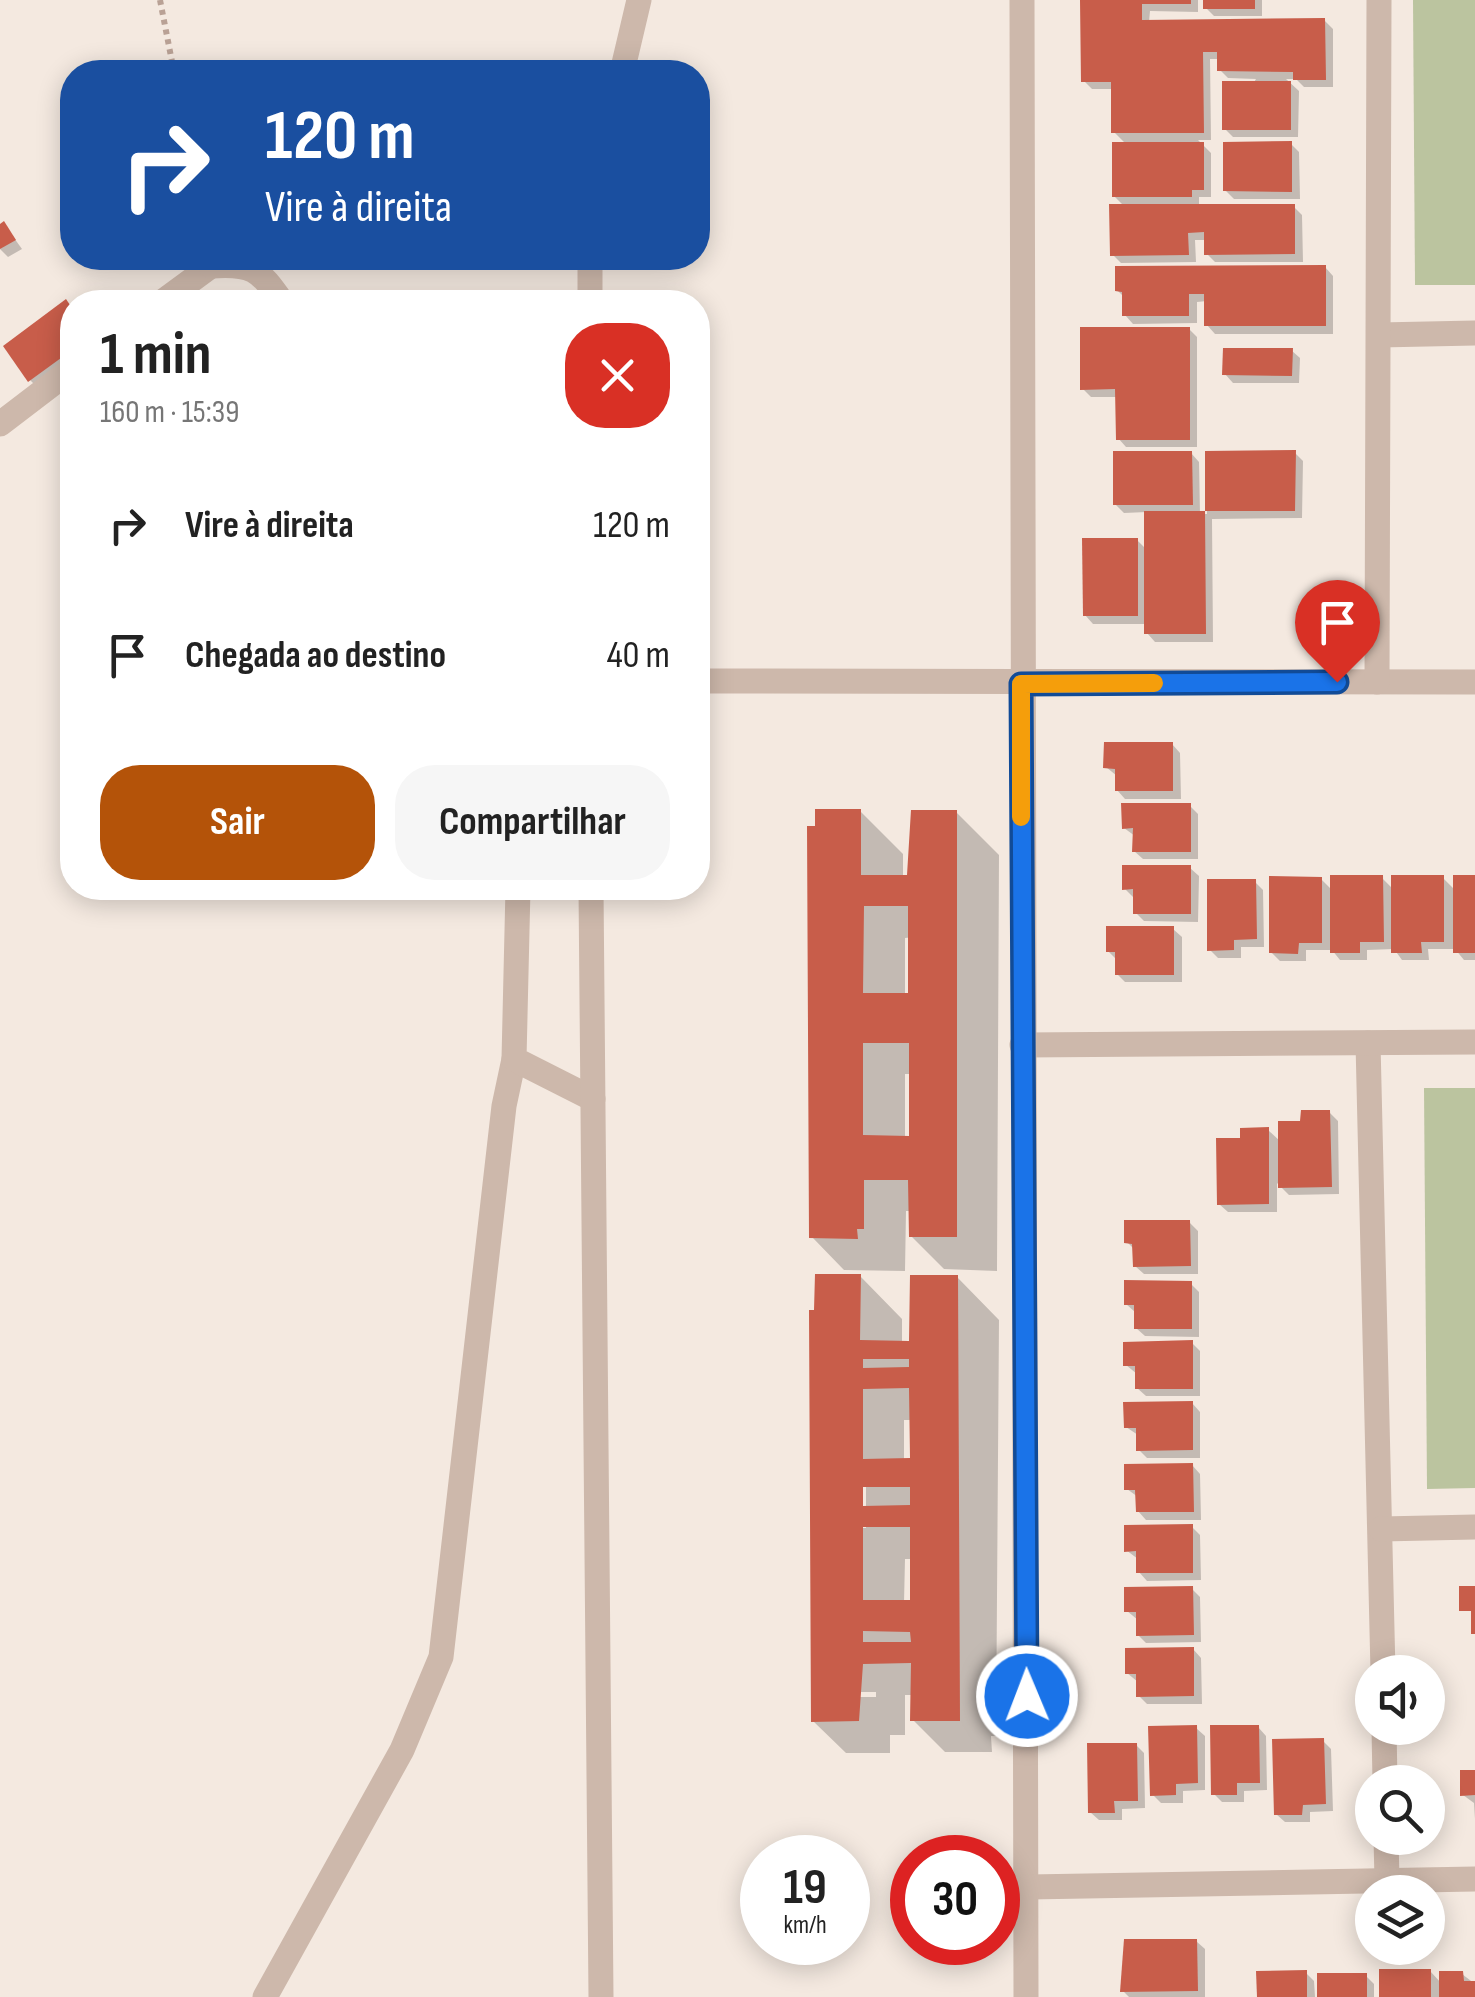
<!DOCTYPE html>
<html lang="pt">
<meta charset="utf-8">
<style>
body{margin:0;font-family:"Sofia Sans Condensed",sans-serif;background:#f6f6f6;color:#222;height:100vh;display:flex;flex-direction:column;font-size:38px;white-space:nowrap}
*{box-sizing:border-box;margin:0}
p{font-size:32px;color:#767676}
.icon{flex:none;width:55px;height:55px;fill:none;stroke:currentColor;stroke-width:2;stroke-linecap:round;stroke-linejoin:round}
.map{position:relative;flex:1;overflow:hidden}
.details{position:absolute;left:60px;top:290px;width:650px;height:610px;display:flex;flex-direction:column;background:#fff;border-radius:40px;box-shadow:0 5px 25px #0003}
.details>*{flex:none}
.guide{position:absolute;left:60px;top:60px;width:650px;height:210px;border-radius:40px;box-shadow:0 5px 25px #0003;background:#1a4fa0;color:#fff;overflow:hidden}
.controls{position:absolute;left:1355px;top:1655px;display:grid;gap:20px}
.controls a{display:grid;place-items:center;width:90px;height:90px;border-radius:50%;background:#fff;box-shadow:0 5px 25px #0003;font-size:50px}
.speed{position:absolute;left:740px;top:1835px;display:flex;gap:20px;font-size:50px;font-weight:700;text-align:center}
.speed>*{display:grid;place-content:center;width:130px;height:130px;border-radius:50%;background:#fff;box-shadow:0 5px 25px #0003;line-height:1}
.speed small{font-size:25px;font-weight:400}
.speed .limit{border:15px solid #d22;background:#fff;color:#111}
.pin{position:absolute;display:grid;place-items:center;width:85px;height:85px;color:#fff;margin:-102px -42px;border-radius:50% 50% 50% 0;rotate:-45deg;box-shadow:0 0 10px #0007}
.pin .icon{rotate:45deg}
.me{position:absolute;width:110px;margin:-55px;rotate:359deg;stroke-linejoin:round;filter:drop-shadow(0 0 8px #0008)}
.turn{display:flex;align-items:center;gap:35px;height:210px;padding:0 40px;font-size:45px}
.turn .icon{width:130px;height:130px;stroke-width:2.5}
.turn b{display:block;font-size:70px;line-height:85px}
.round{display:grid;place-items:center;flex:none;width:105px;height:105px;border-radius:40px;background:#f6f6f6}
.headline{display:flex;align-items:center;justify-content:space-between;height:170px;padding:0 40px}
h1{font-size:60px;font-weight:700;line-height:75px}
.primary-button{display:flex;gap:20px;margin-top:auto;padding:20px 40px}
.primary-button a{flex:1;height:115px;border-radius:40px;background:#b45309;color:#fff;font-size:40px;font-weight:700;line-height:115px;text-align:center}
.primary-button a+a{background:#f6f6f6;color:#222}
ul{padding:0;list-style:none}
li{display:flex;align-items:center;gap:30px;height:130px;padding:0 40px}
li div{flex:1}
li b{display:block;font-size:38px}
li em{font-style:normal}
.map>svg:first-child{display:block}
</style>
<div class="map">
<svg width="1475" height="1997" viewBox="0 0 1475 1997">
<rect width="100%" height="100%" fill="#f4e9e0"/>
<g fill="#bbc49f">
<path d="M1413,0H1475V285H1415Z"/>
<path d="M1424,1088H1475V1488L1427,1489Z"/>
</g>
<g fill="#0003" fill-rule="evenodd">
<path d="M1083,0H1198V12L1150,11L1149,22L1324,20L1333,29V87H1304L1296,79H1286L1299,91L1298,137H1233L1225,129L1256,79L1228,78L1220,70L1219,59H1210L1211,140H1198L1211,153V197H1199V207H1294L1302,215L1303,262H1215L1207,254L1206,240H1195L1196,262L1121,263L1113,255L1125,207L1114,196L1127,145L1114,132L1113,89H1092L1084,81Z"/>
<path d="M1206,0H1262V16H1214L1206,8Z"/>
<path d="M1291,144L1299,152L1300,199H1234L1225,190Z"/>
<path d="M4,224L22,249L8,257L0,249Z"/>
<path d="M1325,267L1333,276V334H1215L1207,325V301L1197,302V323L1133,324L1125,315V298L1117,290Z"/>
<path d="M66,302L72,309V363L38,388L30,380Z"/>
<path d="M1189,329L1197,337V447H1126L1118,438V397H1091L1083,389Z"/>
<path d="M1291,350L1300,358L1299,383H1233L1225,374Z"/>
<path d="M1191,453L1199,462L1200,514H1207V453H1295L1303,461L1302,518L1212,519L1213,642H1155L1147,633V624H1093L1085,615L1137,540L1147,550V512L1124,513L1115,504Z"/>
<path d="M1172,744L1180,753L1181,799H1125L1117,790V776L1106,767Z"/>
<path d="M1190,806L1198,814V859H1143L1134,851L1135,836L1124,828Z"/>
<path d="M860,811L903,854V878L912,877L956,812L999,855L997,1271L944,1269L911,1236V1211H906L905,1271L844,1270L812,1237ZM915,937V996H905V938ZM905,1074H912V1138H905Z"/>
<path d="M1190,868L1199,876L1198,922L1144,921L1136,913L1133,897L1125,889Z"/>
<path d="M1475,877V960H1464L1455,949H1428L1429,960H1402L1394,949L1367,950V960H1340L1332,950H1306V961H1280L1271,952L1321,879L1333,891L1382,878L1394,890L1443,878L1455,890Z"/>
<path d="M1255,882L1263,890L1264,947H1241V958H1218L1210,950Z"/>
<path d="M1173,929L1182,937V982H1125L1117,974V960L1108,951Z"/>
<path d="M1329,1112L1338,1121L1339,1194L1289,1195L1277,1183V1212H1228L1219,1204L1243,1141L1268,1130L1281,1142L1303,1123Z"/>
<path d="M1189,1222L1198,1231V1274H1144L1135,1266V1250L1127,1242Z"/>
<path d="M860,1276L902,1319V1343H911L957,1277L999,1320L996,1736H991L992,1752H945L913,1720V1695H905V1735H890V1753H846L813,1721ZM904,1420H914V1461H904ZM861,1475H866V1528H861ZM905,1559H916L917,1603H904ZM855,1692H876V1697H855Z"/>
<path d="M1191,1284L1199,1292V1337L1145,1336L1136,1328L1135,1312L1126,1304Z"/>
<path d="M1192,1343L1200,1351V1396H1146L1137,1388V1374L1126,1365Z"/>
<path d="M1192,1403L1200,1412V1458H1147L1139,1450L1138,1435L1126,1427Z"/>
<path d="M1192,1465L1200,1474L1201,1520H1146L1138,1511V1497L1127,1489Z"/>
<path d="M1192,1527L1200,1535L1201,1580L1147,1581L1139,1572L1138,1559L1126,1550Z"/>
<path d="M1192,1589L1200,1597L1201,1642L1146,1643L1138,1635V1620L1127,1611Z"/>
<path d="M1193,1649L1201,1658L1202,1704H1147L1139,1696L1138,1682L1127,1673Z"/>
<path d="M1258,1727L1266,1736L1267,1790L1244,1791V1802H1222L1214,1794Z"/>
<path d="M1196,1728L1205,1736V1790L1183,1791V1803H1161L1153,1795Z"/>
<path d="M1323,1741L1331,1749L1333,1811L1310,1812V1822H1285L1276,1814Z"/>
<path d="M1136,1745L1144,1753L1145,1808L1122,1809V1820H1099L1090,1812Z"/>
<path d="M1475,1773V1819L1474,1803L1463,1795Z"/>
<path d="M1196,1941L1205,1949V1997H1129L1123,1991Z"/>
<path d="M1430,1971L1442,1984L1462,1974L1475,1984V1997H1381Z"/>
<path d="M1306,1973L1314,1981L1315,1997H1259Z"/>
<path d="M1366,1976L1374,1984V1997H1320Z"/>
</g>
<g fill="#c85d4a" fill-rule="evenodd">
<path d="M1080,0H1191V4H1142V20L1325,18L1326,80H1293V72L1217,71V52H1203L1204,133H1111V82H1081Z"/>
<rect x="1203" y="0" width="52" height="9"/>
<rect x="1222" y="81" width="69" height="49"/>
<path d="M1292,141V192L1223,191V142Z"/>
<path d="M1112,142H1204V190H1192V197H1112Z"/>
<path d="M1109,204H1295V254L1204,255V232L1188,233L1189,255L1110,256Z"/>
<path d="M4,221L16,240L0,249V224Z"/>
<path d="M1326,265V326H1204V294H1189V316H1122V292L1115,291V266Z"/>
<path d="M66,299L72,308V350L28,382L3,346Z"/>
<path d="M1080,327H1190V440H1116L1115,389L1080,390Z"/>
<path d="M1223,348H1293L1292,376L1222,375Z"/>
<path d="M1296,450L1295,511H1205L1206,634H1144V511H1205V451Z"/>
<path d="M1113,451H1192L1193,505H1113Z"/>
<path d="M1082,538H1138V616H1083Z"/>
<path d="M1104,742H1173V791H1115V769L1103,768Z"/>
<path d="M1121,803H1191V852H1132L1133,828L1122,829Z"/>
<path d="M815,809H861V875H907L911,810H957V1237H909L908,1180H864V1229H857L858,1239L809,1238L807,826H815ZM864,906H908V993H863ZM863,1043H909V1136L863,1135Z"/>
<path d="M1122,865H1191V914H1133V889L1122,890Z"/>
<path d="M1330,875H1383L1384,942H1360V953H1330Z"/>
<path d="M1391,875H1444V942H1421L1422,953H1391Z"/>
<rect x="1453" y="875" width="22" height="78"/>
<path d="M1269,876L1322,877V943H1299L1298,954L1269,953Z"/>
<path d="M1207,879H1256L1257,939L1234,940V950L1207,951Z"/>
<path d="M1106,926H1174V975H1115V952H1106Z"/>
<path d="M1301,1110H1330L1332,1187L1278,1188V1121H1300Z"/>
<path d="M1269,1127V1204L1217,1205L1216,1138H1240V1128Z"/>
<path d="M1124,1220H1190L1191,1266L1133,1267L1132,1244L1124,1243Z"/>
<path d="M815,1274H861L860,1340L909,1341L910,1275H958L960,1721H910L911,1663L863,1664L859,1721L811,1722L809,1310H814ZM863,1359H909V1367L863,1368ZM909,1388L910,1458L863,1459V1389ZM863,1487H910V1505L863,1506ZM863,1527H910V1600H863ZM863,1631L910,1632L911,1642H863Z"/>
<path d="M1124,1280L1192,1281V1329H1134V1305H1124Z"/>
<path d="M1193,1340V1389H1135V1366H1123V1342Z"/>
<path d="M1193,1401V1450L1136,1451V1428H1124L1123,1402Z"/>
<path d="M1193,1463L1194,1512H1136L1135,1490H1124V1464Z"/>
<path d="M1193,1524V1573H1136V1551L1124,1552V1525Z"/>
<path d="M1193,1586L1194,1635L1136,1636V1612H1124V1587Z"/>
<path d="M1459,1586H1475V1634H1471V1611H1459Z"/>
<path d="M1194,1647V1696L1136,1697V1674H1125V1648Z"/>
<path d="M1197,1725L1198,1783L1176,1784V1795L1150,1796L1148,1726Z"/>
<path d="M1210,1725H1259L1260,1783H1237V1795H1211Z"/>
<path d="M1324,1738L1326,1804L1303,1805L1302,1815H1274L1272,1739Z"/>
<path d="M1087,1743H1137L1138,1801H1114L1115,1813H1088Z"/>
<path d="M1460,1770H1475V1795L1460,1796Z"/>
<path d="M1124,1939H1197L1198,1991L1120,1992Z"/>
<rect x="1379" y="1969" width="52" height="28"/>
<path d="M1307,1970V1997H1257L1256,1971Z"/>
<path d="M1439,1971H1463L1464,1981H1475V1997H1439Z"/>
<rect x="1317" y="1973" width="50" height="24"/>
</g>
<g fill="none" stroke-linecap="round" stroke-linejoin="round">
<path stroke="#b9a195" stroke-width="6" stroke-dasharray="5 5" stroke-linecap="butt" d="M160,0L174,72"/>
<g stroke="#cdb8ab" stroke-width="25">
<path d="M162,302L211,266"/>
<path d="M0,424L72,369"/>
<path d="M265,1997L402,1750L441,1657L504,1106L514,1059"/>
</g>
<g stroke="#cdb8ab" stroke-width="25">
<path d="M1022,0L1026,1997"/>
<path d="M622,72L639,0"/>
<path d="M211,266C252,263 259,269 282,302"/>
<path d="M590,302V258"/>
<path d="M1379,335L1475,333"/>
<path d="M698,681L1475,682"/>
<path d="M1377,682L1379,0"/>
<path d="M518,888L514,1059L593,1099"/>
<path d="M591,888L601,1997"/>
<path d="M1368,1043L1383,1672"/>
<path d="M1022,1045L1475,1042"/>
<path d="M1381,1529L1475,1527"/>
<path d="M1384,1728L1385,1782"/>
<path d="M1386,1838L1387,1880"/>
<path d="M1029,1887L1475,1879"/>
</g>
</g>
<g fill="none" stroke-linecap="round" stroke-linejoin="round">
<defs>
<path id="route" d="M1027,1696L1021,684L1337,682"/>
</defs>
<use href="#route" stroke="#114b97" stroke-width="25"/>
<use href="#route" stroke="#1a73e8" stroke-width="18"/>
<path stroke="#f59e0b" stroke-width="18" d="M1021,817V684L1154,683"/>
</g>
</svg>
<div class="controls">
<a><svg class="icon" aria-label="sound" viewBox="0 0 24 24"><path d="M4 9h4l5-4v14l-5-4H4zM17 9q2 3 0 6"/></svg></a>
<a><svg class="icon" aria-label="search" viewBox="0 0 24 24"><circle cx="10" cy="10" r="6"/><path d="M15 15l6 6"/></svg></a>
<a><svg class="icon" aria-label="layers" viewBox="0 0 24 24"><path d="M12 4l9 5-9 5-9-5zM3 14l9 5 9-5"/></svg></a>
</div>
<div class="speed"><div>19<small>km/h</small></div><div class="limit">30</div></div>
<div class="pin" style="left:1337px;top:682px;background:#d93025"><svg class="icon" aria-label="arrive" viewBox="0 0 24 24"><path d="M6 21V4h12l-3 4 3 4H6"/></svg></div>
<svg class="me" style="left:1027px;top:1696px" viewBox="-20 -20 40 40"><circle r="17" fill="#1a73e8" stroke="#fff" stroke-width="3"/><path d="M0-11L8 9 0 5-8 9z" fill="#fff"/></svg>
<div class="guide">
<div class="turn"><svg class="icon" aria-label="right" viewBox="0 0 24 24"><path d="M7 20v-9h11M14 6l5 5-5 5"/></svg><div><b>120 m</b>Vire à direita</div></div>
</div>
<section class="details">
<div class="headline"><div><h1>1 min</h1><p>160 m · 15:39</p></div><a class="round" style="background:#d93025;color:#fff"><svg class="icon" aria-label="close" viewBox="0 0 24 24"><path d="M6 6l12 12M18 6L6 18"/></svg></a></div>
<ul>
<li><svg class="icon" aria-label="right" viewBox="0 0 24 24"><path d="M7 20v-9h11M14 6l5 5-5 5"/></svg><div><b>Vire à direita</b></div><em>120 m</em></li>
<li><svg class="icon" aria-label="arrive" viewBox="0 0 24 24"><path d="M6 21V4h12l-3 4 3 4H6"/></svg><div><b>Chegada ao destino</b></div><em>40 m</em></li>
</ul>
<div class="primary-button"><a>Sair</a><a>Compartilhar</a></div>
</section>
</div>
